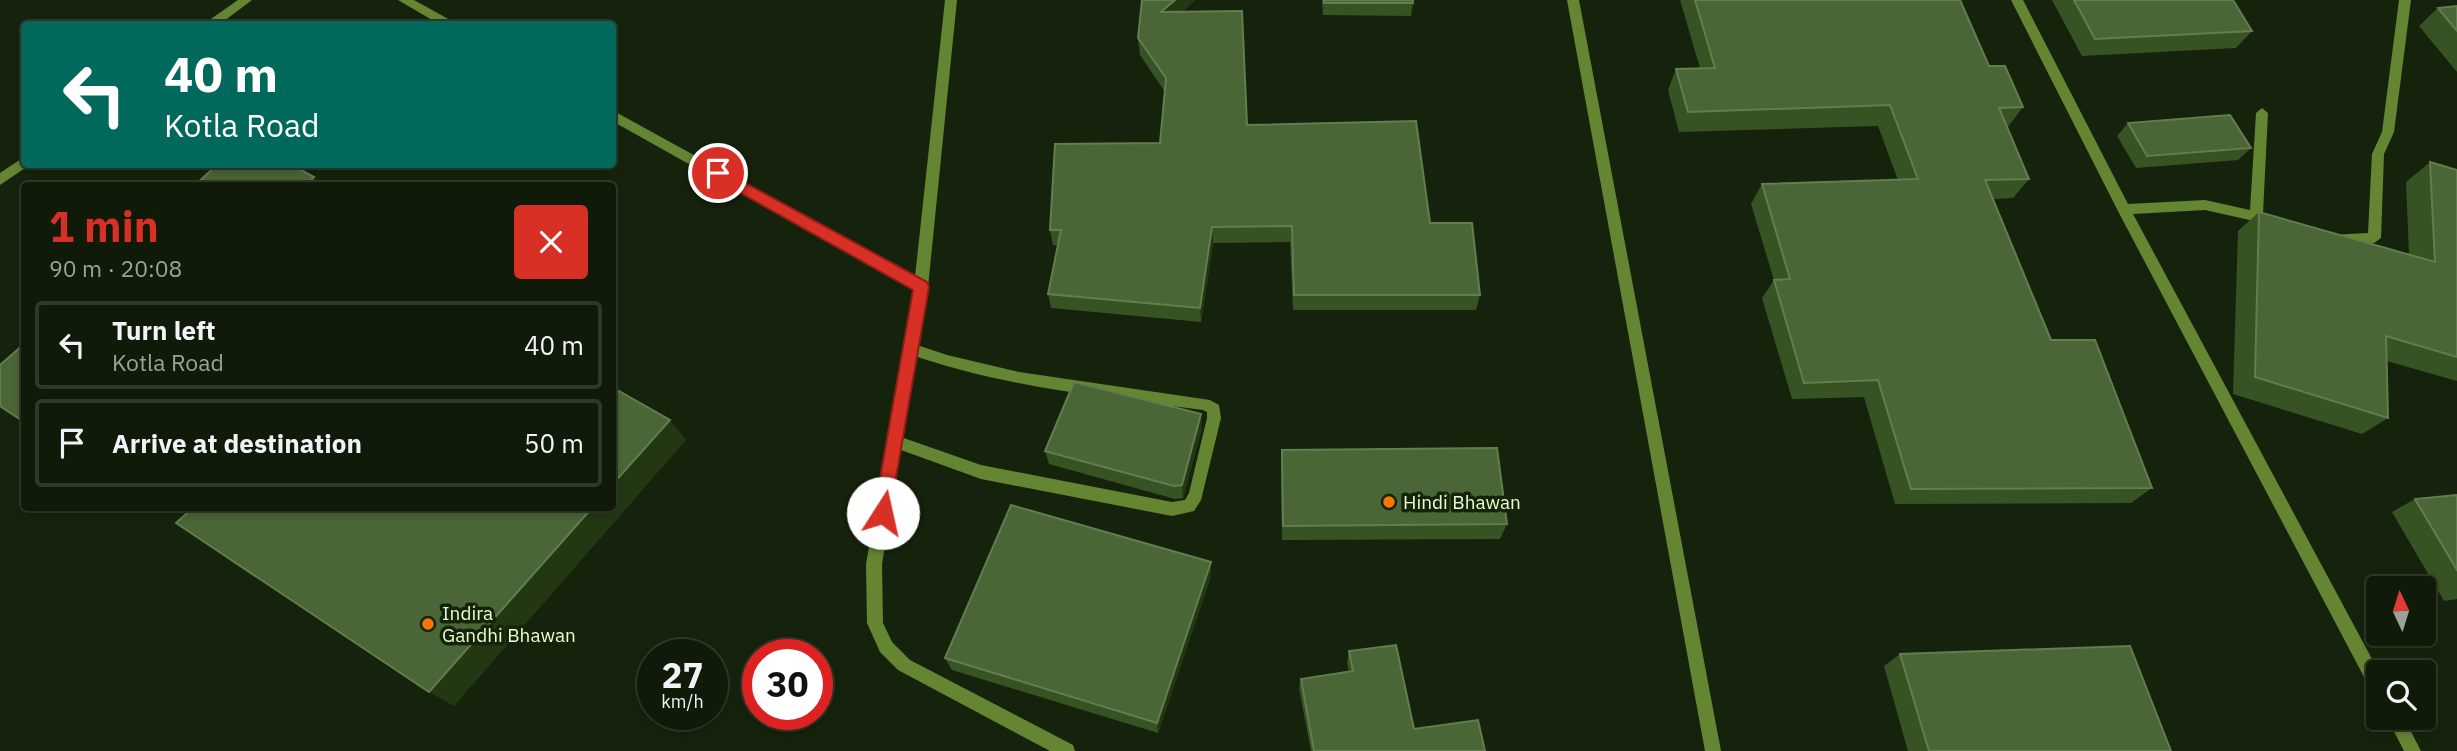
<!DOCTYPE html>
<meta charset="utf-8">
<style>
body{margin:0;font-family:"IBM Plex Sans",sans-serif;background:#192312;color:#f1f3f6;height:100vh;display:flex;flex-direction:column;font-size:26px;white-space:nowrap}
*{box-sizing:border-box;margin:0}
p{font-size:23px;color:#9ca19c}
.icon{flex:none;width:38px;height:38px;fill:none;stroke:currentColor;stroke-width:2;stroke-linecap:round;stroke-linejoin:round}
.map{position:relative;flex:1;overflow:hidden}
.sheet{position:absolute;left:21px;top:182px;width:595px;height:329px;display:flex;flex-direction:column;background:#101a09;border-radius:7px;box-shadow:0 4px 10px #0003,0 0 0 2px #30382a}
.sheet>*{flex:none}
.hud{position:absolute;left:21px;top:21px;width:595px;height:147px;border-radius:7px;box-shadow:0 4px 10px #0003,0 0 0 2px #30382a;background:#00695c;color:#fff;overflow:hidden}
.needle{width:46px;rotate:356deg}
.tools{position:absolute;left:2366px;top:576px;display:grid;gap:14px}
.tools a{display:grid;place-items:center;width:70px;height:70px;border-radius:7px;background:#101a09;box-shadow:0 4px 10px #0003,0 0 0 2px #30382a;font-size:35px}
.speed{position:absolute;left:637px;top:639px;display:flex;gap:14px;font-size:35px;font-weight:700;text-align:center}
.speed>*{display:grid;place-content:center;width:91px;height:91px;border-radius:50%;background:#101a09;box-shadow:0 4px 10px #0003,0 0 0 2px #30382a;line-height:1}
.speed small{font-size:18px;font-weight:400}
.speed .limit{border:10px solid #d22;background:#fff;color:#111}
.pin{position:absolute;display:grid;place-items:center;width:60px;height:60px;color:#fff;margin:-30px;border:4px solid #fff;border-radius:50%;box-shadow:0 2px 7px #0007}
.me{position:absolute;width:77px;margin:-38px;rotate:10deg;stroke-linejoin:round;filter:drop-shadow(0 0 5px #0008)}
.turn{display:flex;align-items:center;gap:24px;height:147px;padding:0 28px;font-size:32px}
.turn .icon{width:91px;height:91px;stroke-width:2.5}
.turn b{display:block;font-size:49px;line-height:60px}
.round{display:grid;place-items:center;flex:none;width:74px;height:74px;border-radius:7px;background:#192312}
.head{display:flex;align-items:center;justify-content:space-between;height:119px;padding:0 28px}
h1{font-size:42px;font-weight:800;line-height:52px;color:#d93025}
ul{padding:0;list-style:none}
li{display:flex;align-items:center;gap:21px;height:88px;margin:0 14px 10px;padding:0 14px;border:4px solid #30382a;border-radius:7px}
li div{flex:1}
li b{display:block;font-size:26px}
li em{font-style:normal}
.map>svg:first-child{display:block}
</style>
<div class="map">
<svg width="2457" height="751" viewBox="0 0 2457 751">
<rect width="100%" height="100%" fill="#16230c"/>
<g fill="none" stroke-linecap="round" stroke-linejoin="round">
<g fill="#648633" fill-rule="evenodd">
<path d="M2011,0H2023L2128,204L2205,200L2250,210L2256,113L2262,108L2268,113L2263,213L2277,216L2279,220L2277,224L2272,225L2205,210L2133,214L2379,672L2378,694L2372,692L2119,213Z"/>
<path d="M2399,0H2411L2394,132L2384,154L2381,238L2374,243L2335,244L2328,239L2330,235L2368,233L2372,154L2382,132Z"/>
<path d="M911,343L947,355L1019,372L1210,400L1219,405L1221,418L1201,500L1194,511L1172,516L981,479L890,446L888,441L890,436L895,435L981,465L1172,502L1185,500L1189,493L1207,418V412L1203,410C1103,397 1002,387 906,353L904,349L906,345Z"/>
<path d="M2387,718H2404L2421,751H2404Z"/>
</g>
<g fill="#648633" fill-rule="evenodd">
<path d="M238,0H252L220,24H206L208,21Z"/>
<path d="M398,0H414L452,21L454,24H439Z"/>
<path d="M945,0H957L928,287L882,564L883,623L892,642L910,660L1073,745L1075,751H1050L898,670L880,652L867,623L866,564L914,290L612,121V110L915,277Z"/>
<path d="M1567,0H1579L1721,751H1705Z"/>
<path d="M24,157V164L28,166L0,185V173Z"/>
</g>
</g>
<g fill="#375324">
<path d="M1142,0H1195L1182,12L1247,125L1430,223L1480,295L1476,310H1293L1290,242L1213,243L1201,322L1051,308L1048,294L1058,245H1053L1050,230L1160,143L1165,92L1140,55L1138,38Z"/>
<path d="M1322,0H1413V3L1411,16L1323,15Z"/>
<path d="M1680,0H1960L1989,66L2023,107L2007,128L2029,179L2013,198L1993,199L2051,340L2152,488L2131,503L1895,504L1864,397L1792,399L1762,298L1774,280L1751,204L1762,184L1898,180L1878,126L1679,132L1668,90L1676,69L1700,68Z"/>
<path d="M2052,0H2233L2252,31L2236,48L2082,56Z"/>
<path d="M2457,6V72L2419,26L2438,8Z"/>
<path d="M2128,123L2251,148L2238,160L2136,168L2117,136Z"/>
<path d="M2430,162L2457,170V381L2387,361L2388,418L2362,434L2233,394L2238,231L2259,212L2409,254L2406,182Z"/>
<path d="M1202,428L1183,498L1175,499L1049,464L1045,451Z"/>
<path d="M1282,450L1507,524L1500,539L1282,540L1281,466Z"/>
<path d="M2457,495V599L2444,601L2392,512L2415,499Z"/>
<path d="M1211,576L1158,733L952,670L945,658Z"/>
<path d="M1349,651L1414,729L1485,751H1311L1299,688L1301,679L1349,672L1347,662Z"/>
<path d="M1900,654L2171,751H1908L1884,666Z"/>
</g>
<g fill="#223813">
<path d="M1175,0H1195L1162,29L1161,12Z"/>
<path d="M314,177L322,186H305Z"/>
<path d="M1212,227L1213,243L1201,322L1200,308Z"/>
<path d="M1201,414L1202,428L1183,498L1182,485Z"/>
<path d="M670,420L686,440L454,706L429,692L592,508H612V485Z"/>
<path d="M1211,562V576L1158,733L1157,723Z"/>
</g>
<g fill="#4a6536" stroke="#637e4e" stroke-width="2">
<path d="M1142,0H1175L1161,12L1242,11L1247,125L1416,121L1430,223H1472L1480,295H1294L1292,226L1212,227L1200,308L1048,294L1061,230H1050L1055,144L1160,143L1166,78L1138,38Z"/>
<rect x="1324" y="0" width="89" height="3"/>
<path d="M1695,0H1960L1989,66H2005L2023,107L1999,108L2029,179L1985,180L2051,340H2095L2152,488L1911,489L1878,380L1804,383L1774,280L1790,279L1762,184L1918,179L1890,105L1688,112L1676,69L1715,68Z"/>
<path d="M2074,0H2233L2252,31L2095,39Z"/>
<path d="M2457,6V31L2438,8Z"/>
<path d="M2230,115L2251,148L2147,156L2128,123Z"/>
<path d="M2430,162L2457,170V357L2386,336L2388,418L2255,377L2259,212L2435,262Z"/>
<path d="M218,164H290L314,177L305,186H194Z"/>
<path d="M24,344V422L0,406V365Z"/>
<path d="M1074,382L1201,414L1182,485L1174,486L1045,451Z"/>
<path d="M612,387L670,420L612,485Z"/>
<path d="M1497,448L1507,524L1283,526L1282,450Z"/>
<path d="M2457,495V570L2415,499Z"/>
<path d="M1011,505L1211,562L1157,723L945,658Z"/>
<path d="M193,508H592L429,692L176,523Z"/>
<path d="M1396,645L1414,729L1478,720L1485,751H1314L1301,679L1353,671L1349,651Z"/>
<path d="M2130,646L2171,751H1929L1900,654Z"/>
</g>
<path fill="#d93025" stroke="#8d1f18" stroke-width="2" d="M718,168L927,282L929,287L889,518L883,520L877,518L874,513L913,290L712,177L710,173L712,169Z"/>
<g fill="#f97700" stroke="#16230c" stroke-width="2.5">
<circle cx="1389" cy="502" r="7"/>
<circle cx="428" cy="624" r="7"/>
</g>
<g text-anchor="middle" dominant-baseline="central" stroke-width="7" stroke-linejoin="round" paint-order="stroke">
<g font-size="19" fill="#e7ffce" stroke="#16230c" text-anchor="start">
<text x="1403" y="502">Hindi Bhawan</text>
<text x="442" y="613">Indira<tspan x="442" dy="22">Gandhi Bhawan</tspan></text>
</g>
</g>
</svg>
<div class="tools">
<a><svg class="needle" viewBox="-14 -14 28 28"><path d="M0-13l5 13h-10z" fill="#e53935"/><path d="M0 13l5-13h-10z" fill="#9ca19c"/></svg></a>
<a><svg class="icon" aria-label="search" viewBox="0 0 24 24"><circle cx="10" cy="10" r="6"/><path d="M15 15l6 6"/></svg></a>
</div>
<div class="speed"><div>27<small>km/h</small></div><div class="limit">30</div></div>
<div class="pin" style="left:718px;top:173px;background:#d93025"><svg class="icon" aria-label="arrive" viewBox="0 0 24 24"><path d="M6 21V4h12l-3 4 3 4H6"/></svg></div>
<svg class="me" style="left:883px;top:513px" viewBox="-20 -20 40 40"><circle r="19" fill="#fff"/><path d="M0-13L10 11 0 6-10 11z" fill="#d93025"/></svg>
<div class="hud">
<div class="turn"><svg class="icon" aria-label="left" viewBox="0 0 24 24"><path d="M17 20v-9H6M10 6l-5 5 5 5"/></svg><div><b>40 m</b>Kotla Road</div></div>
</div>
<section class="sheet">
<div class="head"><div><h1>1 min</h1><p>90 m · 20:08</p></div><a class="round" style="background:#d93025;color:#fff"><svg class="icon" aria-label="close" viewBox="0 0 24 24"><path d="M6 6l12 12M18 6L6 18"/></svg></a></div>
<ul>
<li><svg class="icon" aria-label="left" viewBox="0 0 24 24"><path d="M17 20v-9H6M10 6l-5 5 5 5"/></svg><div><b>Turn left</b><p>Kotla Road</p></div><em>40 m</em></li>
<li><svg class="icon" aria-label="arrive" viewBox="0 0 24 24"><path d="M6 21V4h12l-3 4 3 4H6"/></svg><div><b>Arrive at destination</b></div><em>50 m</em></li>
</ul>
</section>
</div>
